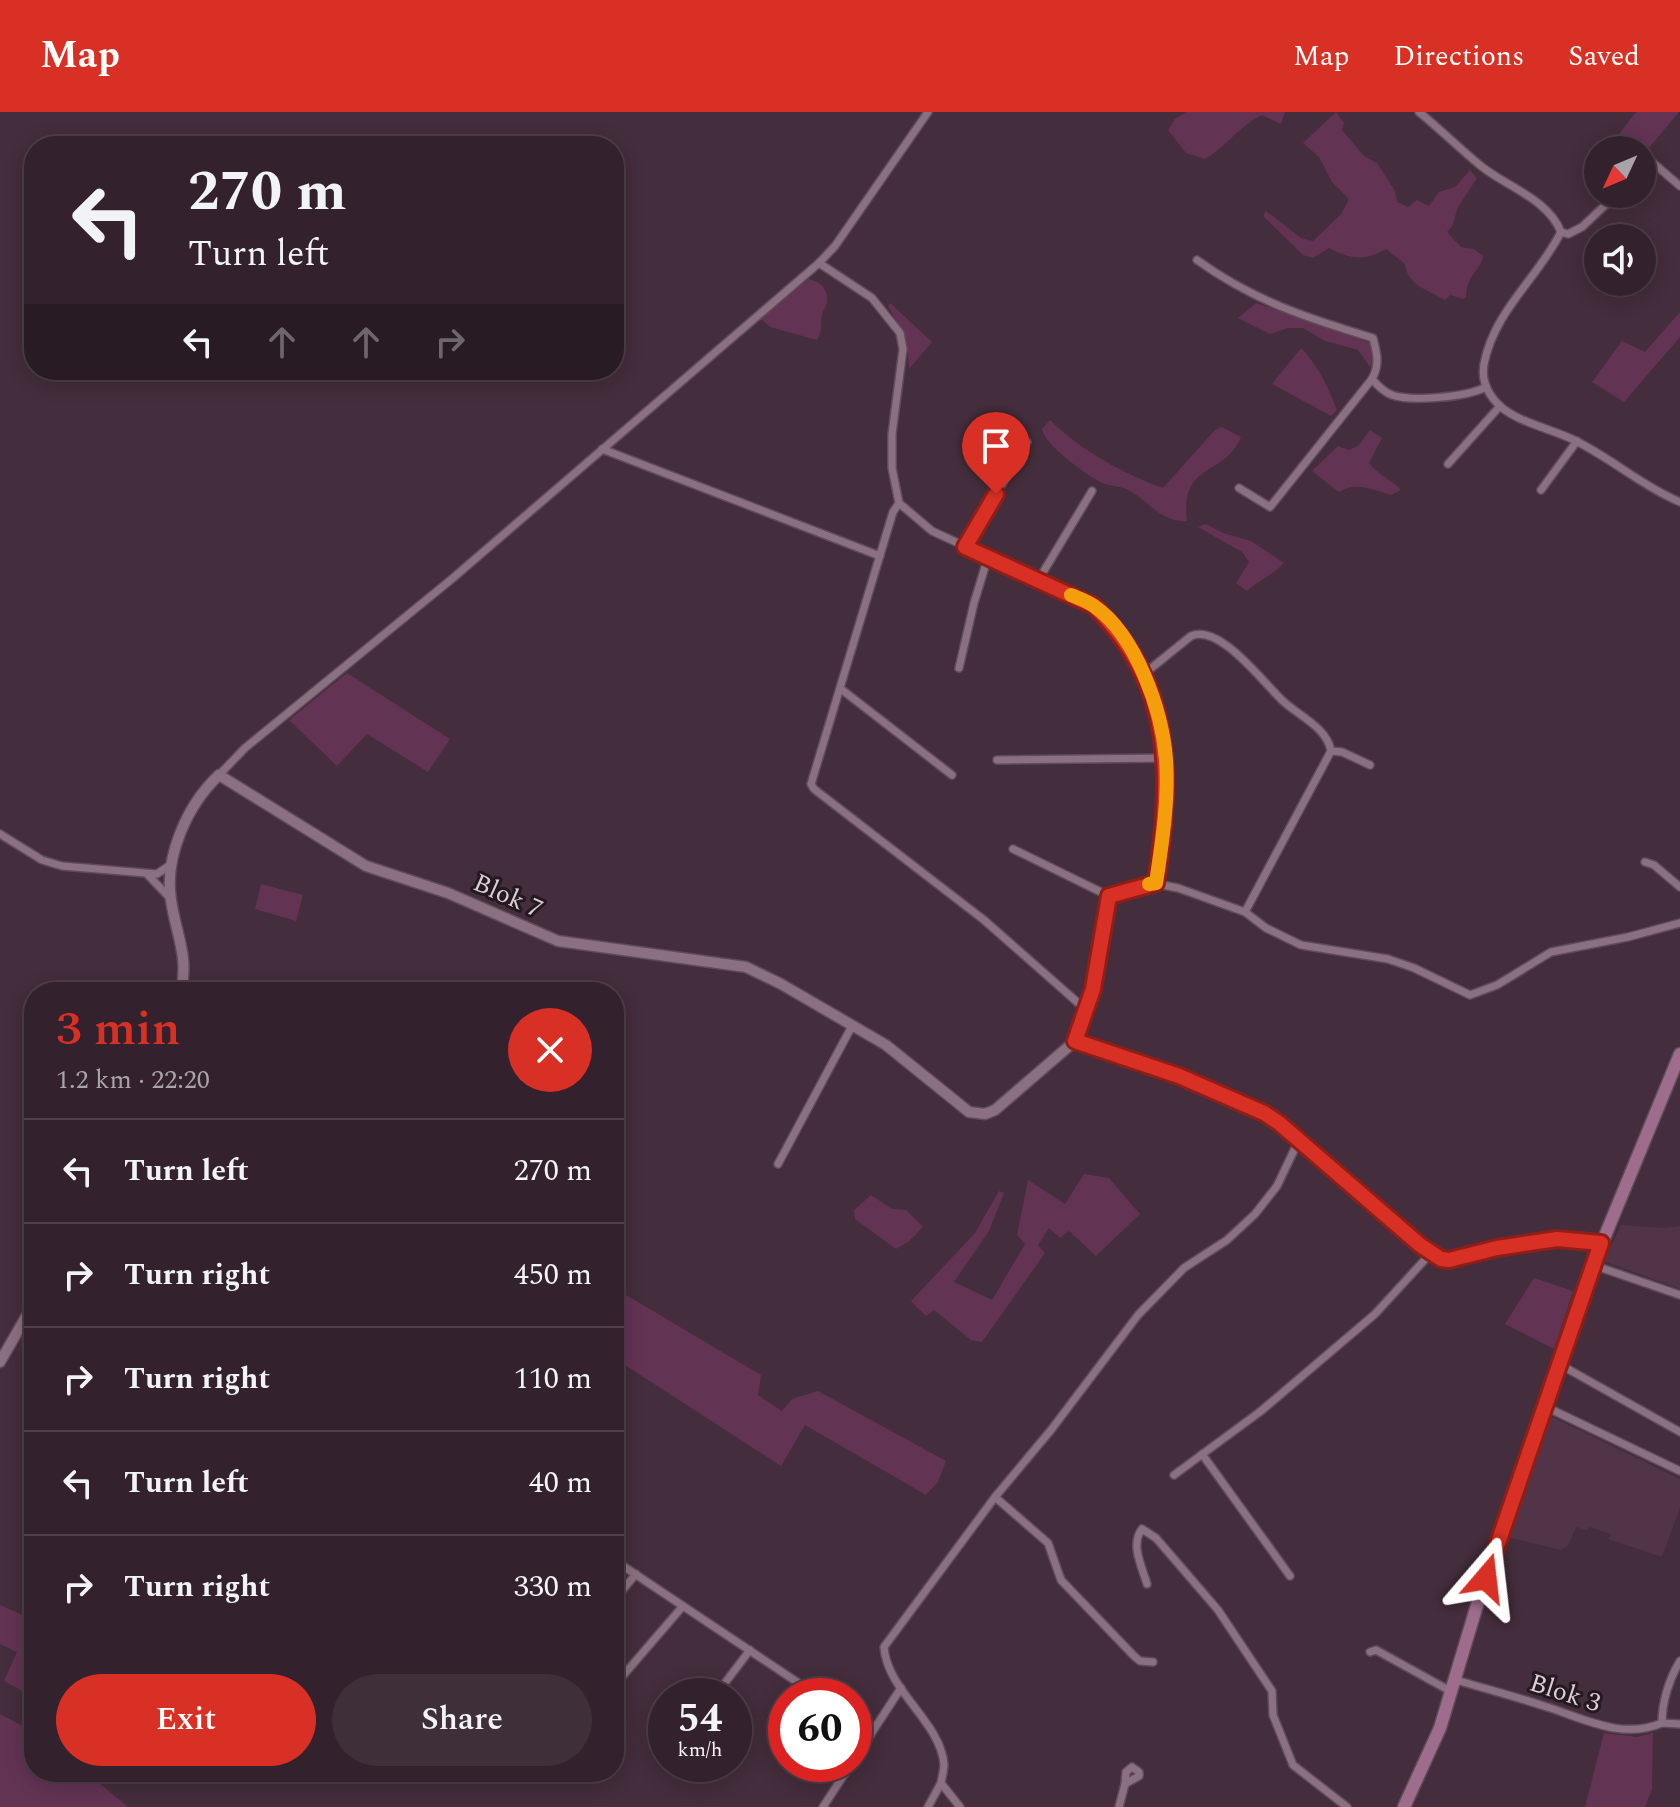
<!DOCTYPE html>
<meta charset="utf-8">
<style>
body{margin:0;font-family:Spectral,serif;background:#3e2f39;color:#f1f3f6;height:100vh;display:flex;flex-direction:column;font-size:30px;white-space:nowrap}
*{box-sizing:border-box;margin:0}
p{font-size:26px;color:#a9a4aa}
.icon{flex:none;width:44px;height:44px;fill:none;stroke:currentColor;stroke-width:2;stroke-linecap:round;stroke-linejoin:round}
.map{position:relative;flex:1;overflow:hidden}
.details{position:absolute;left:24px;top:870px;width:600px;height:800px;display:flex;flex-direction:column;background:#33222d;border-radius:32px;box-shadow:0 4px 20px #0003,0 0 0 2px #4e3f49}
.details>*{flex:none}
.hud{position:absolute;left:24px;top:24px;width:600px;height:244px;border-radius:32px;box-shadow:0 4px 20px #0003,0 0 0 2px #4e3f49;background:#33222d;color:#f1f3f6;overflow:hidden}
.needle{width:52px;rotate:226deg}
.controls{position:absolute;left:1584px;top:24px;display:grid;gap:16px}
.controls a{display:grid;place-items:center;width:72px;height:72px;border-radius:50%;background:#33222d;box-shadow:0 4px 20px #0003,0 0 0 2px #4e3f49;font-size:40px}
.speed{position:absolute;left:648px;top:1566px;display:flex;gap:16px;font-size:40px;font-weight:700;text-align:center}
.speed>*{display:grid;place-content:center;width:104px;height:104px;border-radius:50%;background:#33222d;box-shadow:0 4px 20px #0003,0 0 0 2px #4e3f49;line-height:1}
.speed small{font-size:20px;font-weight:400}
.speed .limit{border:12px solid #d22;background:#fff;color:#111}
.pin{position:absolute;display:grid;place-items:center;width:68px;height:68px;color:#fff;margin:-82px -34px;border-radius:50% 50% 50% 0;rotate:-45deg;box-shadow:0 0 8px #0007}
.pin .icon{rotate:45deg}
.me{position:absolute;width:88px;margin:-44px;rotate:17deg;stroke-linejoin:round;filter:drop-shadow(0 0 6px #0008)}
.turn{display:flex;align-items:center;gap:28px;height:168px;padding:0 32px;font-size:36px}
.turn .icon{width:104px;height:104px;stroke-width:2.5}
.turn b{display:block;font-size:56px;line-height:68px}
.lanes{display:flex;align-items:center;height:76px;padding:0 32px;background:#0003;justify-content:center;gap:40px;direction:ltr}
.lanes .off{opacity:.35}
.round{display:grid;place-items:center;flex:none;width:84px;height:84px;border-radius:42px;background:#3e2f39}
.summary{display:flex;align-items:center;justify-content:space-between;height:136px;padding:0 32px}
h1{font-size:48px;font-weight:600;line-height:60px;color:#d93025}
.cta{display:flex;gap:16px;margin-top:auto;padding:16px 32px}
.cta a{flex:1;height:92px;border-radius:48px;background:#d93025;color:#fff;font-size:32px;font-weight:600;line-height:92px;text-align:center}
.cta a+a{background:#3e2f39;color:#f1f3f6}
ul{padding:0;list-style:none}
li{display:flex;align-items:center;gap:24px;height:104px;padding:0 32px;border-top:2px solid #4e3f49}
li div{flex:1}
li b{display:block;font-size:30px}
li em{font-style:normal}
header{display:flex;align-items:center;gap:48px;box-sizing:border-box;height:112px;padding:0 40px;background:#d93025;color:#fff}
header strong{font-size:38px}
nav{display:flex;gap:44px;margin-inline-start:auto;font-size:28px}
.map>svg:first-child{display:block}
</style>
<header>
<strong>Map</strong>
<nav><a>Map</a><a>Directions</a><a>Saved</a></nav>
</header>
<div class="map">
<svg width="1680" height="1695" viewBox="0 0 1680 1695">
<rect width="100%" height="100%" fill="#442d3c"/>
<g fill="#523448">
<path d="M1621,1113L1665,1116L1680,1114V1177L1604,1149Z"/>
<path d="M1550,1304L1680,1367V1396L1662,1445L1608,1427L1611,1422L1589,1415L1587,1418L1576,1415L1568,1434L1561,1438L1507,1425Z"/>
</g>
<g fill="#633354">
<path d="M1187,0H1285L1281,12L1262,3C1239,14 1226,35 1205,47L1186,41L1168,18L1175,7Z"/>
<path d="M1336,0L1344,11L1342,18L1364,44L1377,51L1395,79L1397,90L1408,95L1417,88L1429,94L1439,80L1455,75L1470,58L1477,66L1457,97L1453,113L1447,120L1461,135L1474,137L1483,144C1481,159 1467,161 1466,185L1463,187L1450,183L1445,188C1428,178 1407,173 1405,152L1386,137C1364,150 1350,147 1329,136L1313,146L1303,143L1263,104L1266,99L1301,126L1313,129L1341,102L1349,87L1332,70L1319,45L1303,31Z"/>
<path d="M1636,0H1679L1642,44V38H1611L1610,34Z"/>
<path d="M808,167C820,169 828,176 827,190C827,192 823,200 822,202C820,212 823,219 817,228L770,215L761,207Z"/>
<path d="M890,191L932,230L909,257C909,232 901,216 888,194Z"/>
<path d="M1256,191L1370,231L1374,249L1370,255L1358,238L1325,229L1303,216H1288L1270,222L1238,206Z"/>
<path d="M1680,200V225L1624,290L1592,270L1622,229L1645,240Z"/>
<path d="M1301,236C1318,253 1328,275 1337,298L1331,304L1272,272Z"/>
<path d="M1050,308C1080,338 1124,362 1163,376L1215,318L1222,315L1241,325C1224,366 1180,349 1187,409C1160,411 1148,387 1126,377C1119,374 1110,374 1102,371C1087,363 1044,333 1042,317Z"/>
<path d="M1370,318L1382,326L1369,351C1378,363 1391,367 1401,378L1391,383C1374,378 1355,369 1339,380L1312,359L1338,334L1349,338L1358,334Z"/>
<path d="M1206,412L1223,421L1251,429L1284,451C1273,463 1259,468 1247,479L1236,471L1249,450L1242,440L1198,415Z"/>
<path d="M347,561L450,627L428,660L367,622L337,654L289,608Z"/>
<path d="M261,772L303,783L296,809L255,797Z"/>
<path d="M1084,1062L1109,1066L1140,1102L1096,1144L1069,1119L1060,1126L1049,1116L1038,1133L1045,1141L982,1230L971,1228L934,1198L926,1204L911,1189L975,1121L999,1079L1004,1081L989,1119L954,1170L992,1188L1025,1132L1017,1123L1028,1068L1065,1092Z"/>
<path d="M871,1083L892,1097L906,1098L923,1115L908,1130L896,1137L855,1107L854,1098Z"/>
<path d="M1534,1166L1573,1179L1554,1237L1505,1212Z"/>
<path d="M626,1183L761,1263L758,1283L782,1299L792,1287L818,1279L946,1349L938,1370L926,1383L805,1313L781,1354L614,1246V1204Z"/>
<path d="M0,1493L34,1508V1585L4,1569L17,1540L0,1532Z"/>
<path d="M0,1602L34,1620V1660H86L128,1695H0Z"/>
<path d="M1604,1621L1637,1625L1653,1621L1652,1677L1645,1695H1585Z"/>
</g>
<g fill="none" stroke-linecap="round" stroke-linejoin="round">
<defs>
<g id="street">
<path d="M1419,0C1440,17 1459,36 1481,54C1507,75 1548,87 1561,120C1538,166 1494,199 1484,252C1481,269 1489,284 1501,295C1520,311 1552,317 1574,328C1611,346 1642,374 1680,390"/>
<path d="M1642,53L1648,49L1652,50L1680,74"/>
<path d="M1561,120L1568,122L1582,115L1617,82"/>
<path d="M1197,148C1254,189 1307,206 1373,226C1377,241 1380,253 1372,267L1270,395L1239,376"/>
<path d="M819,151L872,186L900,221L903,237L892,322V356L899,391L932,419L1094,494L1120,521L1133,539L1155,594L1166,646V693L1156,771"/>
<path d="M1372,267C1377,273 1384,280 1392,283C1412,290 1467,285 1486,275"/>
<path d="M602,337L880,444"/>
<path d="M1448,352L1500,294"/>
<path d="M1541,378L1577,329"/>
<path d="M899,391L893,400L811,672L814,677L984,808L1085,897"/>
<path d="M965,435L1027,330"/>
<path d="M1039,467L1092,379"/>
<path d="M959,556L974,491L988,445"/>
<path d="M1144,562L1191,524C1220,511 1265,573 1284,590C1301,605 1327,616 1331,639L1245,800"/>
<path d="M841,577L952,663"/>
<path d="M1331,639L1342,640L1370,653"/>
<path d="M997,648L1166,646"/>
<path d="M219,663L245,636L453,466L819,151L835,134L928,0"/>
<path d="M0,722L42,748L62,754L157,762L170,753"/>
<path d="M1013,737L1109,784L1152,771L1178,776L1245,800L1266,816L1301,833L1388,847L1414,856L1470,883L1497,873L1551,840L1628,825L1680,811"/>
<path d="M1645,750L1654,753L1680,775"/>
<path d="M148,763L170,786"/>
<path d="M1075,929L1093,877L1109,784"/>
<path d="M778,1052L852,914"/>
<path d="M1593,1153L1680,1183"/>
<path d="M1559,1252L1680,1320"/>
<path d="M1544,1294L1680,1359"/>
<path d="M1202,1342L1290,1464"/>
<path d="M1174,1363L1261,1299L1375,1202L1431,1141"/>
<path d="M995,1385L1048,1431L1061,1468L1134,1544L1140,1549L1153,1550"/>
<path d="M614,1448L818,1584"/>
<path d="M1147,1472C1142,1455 1130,1432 1142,1417L1156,1426L1218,1498L1272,1579L1273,1603L1293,1653L1347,1695"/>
<path d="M614,1488L636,1462"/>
<path d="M1370,1540L1376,1538L1452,1580"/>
<path d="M1456,1568C1486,1577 1517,1585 1547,1595C1585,1607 1622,1628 1662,1611C1662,1590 1669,1567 1680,1549"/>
<path d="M614,1574L683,1494"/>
<path d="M715,1584L750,1538"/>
<path d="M854,1610L871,1622"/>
<path d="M1662,1611L1680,1612"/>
<path d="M854,1648L901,1576"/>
<path d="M1132,1655L1139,1660V1664L1125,1672L1126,1660Z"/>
<path d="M823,1695L851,1652"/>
<path d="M928,1695L941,1671"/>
<path d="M960,1695L941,1671C942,1665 944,1658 944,1652C940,1609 887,1579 884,1535L995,1385L1051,1318L1138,1203L1184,1156L1227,1128L1255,1102L1277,1074L1298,1030"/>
<path d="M1119,1695L1125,1672"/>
</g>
<g id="secondary">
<path d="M181,880C189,843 176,823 171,788C164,744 188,692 219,663L366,754L448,781L558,829L746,855L781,872L886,933L969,1000L985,1002L995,998L1075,929L1179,964L1264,1001L1279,1011L1420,1133L1441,1147L1449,1148L1497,1136L1557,1127L1601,1131"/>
<path d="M0,1250L34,1191"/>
</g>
<path id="primary" d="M1404,1695L1440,1616L1493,1440L1593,1153L1680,942"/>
</defs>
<use href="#street" stroke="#5f4c58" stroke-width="10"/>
<use href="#secondary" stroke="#5f4c58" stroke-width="13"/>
<use href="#primary" stroke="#5f4c58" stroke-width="15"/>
<use href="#street" stroke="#8b7081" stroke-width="7"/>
<use href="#secondary" stroke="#8b7081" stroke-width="10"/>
<use href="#primary" stroke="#9e6c8d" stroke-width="12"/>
</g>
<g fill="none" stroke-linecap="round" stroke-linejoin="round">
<defs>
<path id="route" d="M996,382L965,435L1094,494C1175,572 1172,667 1156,771L1109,784L1093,877L1075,929L1179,964L1264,1001L1279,1011L1420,1133L1441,1147L1449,1148L1497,1136L1557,1127L1601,1131L1486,1466"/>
</defs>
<use href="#route" stroke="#8d1f18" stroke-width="20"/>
<use href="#route" stroke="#d93025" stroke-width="14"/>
<path stroke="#f59e0b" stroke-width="14" d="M1071,483C1078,486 1087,489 1094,494C1136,523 1162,598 1166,647C1169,688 1162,731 1156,771L1149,772"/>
</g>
<g text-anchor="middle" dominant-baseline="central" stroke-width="6" stroke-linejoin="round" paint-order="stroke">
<g font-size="26" fill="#dbccd5" stroke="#241920">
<text transform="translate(508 784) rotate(24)">Blok 7</text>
<text transform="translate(1565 1581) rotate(18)">Blok 3</text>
</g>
</g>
</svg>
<div class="controls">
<a><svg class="needle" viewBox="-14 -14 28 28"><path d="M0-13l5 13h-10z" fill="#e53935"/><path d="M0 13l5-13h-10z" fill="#a9a4aa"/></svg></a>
<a><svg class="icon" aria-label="sound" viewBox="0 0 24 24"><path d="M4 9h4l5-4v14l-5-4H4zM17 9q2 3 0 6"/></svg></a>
</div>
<div class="speed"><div>54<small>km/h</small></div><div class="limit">60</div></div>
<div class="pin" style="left:996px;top:382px;background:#d93025"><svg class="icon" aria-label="arrive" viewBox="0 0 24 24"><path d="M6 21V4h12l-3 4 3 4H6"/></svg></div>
<svg class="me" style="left:1486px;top:1466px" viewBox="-20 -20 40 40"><path d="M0-17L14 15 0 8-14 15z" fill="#d93025" stroke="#fff" stroke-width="4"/></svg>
<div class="hud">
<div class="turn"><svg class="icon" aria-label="left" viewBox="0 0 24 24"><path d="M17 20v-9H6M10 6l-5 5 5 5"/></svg><div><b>270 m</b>Turn left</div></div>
<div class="lanes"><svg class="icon" aria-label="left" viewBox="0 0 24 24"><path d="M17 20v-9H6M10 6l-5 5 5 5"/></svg><svg class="icon off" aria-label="ahead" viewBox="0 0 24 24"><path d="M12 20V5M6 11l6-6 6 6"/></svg><svg class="icon off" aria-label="ahead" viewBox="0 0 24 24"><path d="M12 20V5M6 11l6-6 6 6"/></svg><svg class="icon off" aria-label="right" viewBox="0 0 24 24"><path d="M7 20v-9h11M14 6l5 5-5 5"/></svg></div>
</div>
<section class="details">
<div class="summary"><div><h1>3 min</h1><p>1.2 km · 22:20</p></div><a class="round" style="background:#d93025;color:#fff"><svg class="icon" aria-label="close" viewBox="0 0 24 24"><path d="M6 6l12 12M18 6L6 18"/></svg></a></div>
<ul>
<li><svg class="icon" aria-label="left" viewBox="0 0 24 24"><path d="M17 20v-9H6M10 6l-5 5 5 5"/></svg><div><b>Turn left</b></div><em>270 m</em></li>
<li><svg class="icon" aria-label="right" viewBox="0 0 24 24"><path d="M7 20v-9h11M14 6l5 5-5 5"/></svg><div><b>Turn right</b></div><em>450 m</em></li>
<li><svg class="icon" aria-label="right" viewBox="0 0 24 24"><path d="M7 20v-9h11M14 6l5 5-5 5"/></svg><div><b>Turn right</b></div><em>110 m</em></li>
<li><svg class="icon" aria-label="left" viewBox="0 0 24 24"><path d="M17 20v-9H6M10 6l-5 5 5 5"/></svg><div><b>Turn left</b></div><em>40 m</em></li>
<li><svg class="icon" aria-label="right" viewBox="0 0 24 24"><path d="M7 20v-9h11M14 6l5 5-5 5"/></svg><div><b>Turn right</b></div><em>330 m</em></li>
</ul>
<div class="cta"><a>Exit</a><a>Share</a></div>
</section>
</div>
